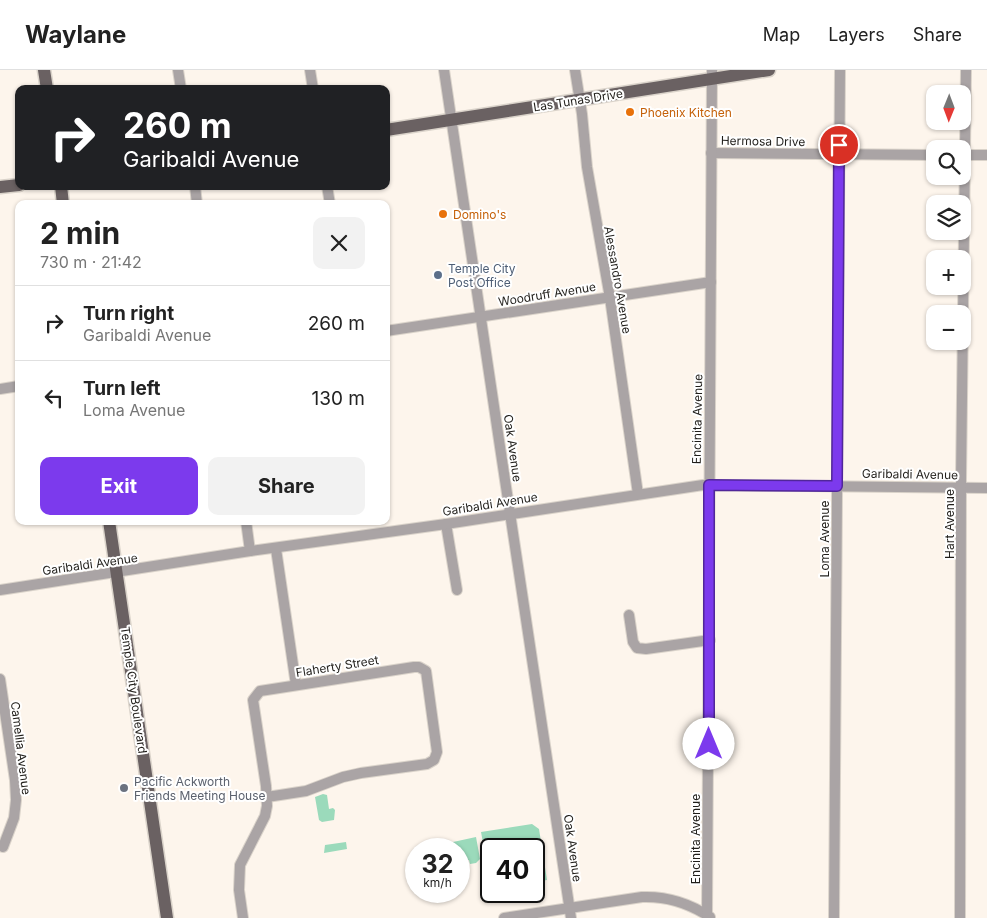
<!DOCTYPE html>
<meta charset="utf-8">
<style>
body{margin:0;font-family:Inter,sans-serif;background:#f2f2f2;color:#222;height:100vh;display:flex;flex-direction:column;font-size:19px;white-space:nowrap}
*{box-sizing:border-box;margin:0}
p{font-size:16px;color:#767676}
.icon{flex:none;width:28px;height:28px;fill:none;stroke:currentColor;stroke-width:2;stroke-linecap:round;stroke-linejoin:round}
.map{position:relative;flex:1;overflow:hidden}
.sheet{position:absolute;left:15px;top:130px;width:375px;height:325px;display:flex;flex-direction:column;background:#fff;border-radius:10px;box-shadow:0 1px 4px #0004}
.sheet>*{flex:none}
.top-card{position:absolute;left:15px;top:15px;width:375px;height:105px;border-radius:10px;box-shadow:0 1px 4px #0004;background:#202124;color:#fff;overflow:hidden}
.needle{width:32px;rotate:181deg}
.tools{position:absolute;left:926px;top:15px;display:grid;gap:10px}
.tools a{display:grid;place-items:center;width:45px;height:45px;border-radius:10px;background:#fff;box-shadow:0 1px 4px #0004;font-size:25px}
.speed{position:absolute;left:405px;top:768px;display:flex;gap:10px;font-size:25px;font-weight:700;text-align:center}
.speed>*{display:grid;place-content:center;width:65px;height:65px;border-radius:50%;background:#fff;box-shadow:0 1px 4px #0004;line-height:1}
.speed small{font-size:12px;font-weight:400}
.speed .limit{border:2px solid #111;border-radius:8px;background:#fff;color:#111}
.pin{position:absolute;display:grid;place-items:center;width:42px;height:42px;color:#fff;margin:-21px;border:2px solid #fff;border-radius:50%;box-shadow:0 1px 5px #0007}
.me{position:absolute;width:55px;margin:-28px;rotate:0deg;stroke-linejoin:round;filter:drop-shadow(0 0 4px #0008)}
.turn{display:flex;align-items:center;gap:18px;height:105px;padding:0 25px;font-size:22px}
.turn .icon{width:65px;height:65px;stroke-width:2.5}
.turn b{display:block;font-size:35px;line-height:42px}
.round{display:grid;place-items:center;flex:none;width:52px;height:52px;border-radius:10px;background:#f2f2f2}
.head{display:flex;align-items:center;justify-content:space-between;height:85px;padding:0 25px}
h1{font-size:30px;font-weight:700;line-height:38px}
.primary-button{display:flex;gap:10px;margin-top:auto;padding:10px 25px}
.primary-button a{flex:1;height:58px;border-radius:10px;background:#7c3aed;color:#fff;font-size:20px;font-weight:700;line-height:58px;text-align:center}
.primary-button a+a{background:#f2f2f2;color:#222}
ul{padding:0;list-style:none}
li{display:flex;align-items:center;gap:15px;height:75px;padding:0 25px;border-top:1px solid #e0e0e0}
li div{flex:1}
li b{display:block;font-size:19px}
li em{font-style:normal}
header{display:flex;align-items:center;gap:30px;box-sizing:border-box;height:70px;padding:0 25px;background:#fff;border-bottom:1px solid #e0e0e0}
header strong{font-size:24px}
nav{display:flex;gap:28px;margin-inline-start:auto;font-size:18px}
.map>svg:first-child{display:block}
</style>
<header>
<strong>Waylane</strong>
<nav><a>Map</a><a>Layers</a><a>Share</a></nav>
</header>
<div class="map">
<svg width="987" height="848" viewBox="0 0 987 848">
<rect width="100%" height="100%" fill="#fdf5ec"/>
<g fill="#9bdabb">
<path d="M323,724L327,725L329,739L333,738L335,740L334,750L322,752L319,750L315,727Z"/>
<path d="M532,754L539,759L547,810L534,812V779H491V791L484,778L481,762Z"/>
<path d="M476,767L480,789L476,793L470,794L469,790L459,792V779H454L453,772Z"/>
<path d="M346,772L347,779L324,783L325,775Z"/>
</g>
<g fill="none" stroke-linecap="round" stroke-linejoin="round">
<defs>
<g id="minor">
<path d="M178,0L181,19"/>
<path d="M310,0L313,19"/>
<path d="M444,0C485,283 529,565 571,848"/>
<path d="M575,0L582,44L587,97L610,228L638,424"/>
<path d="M711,83L935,85"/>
<path d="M962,85H987"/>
<path d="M195,116L197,134"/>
<path d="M327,116L330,134"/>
<path d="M386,261L711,212"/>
<path d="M0,319L19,316"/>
<path d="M246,451L250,481"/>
<path d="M446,454L457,520"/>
<path d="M276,479L296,615"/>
<path d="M0,520L250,481L446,454L703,415L987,418"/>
<path d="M629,545L633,572L637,578L646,579L710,570"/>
<path d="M0,609L15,710L16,730L14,748L3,777"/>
<path d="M243,848L239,820L240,795L265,746L267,736L266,716L253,630L260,621L414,597H419L426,601L437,682L434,690L427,694L361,703L343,707L306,721L267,727"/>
<path d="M504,848L642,827C668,826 689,833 710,847"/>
<path d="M707,848L712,0"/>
<path d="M834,848L840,0"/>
<path d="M960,848L961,409L966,0"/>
</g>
<g id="major">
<path d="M44,0L47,19"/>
<path d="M386,60L769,0"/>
<path d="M61,116L63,134"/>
<path d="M0,117L19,115"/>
<path d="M109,451L167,848"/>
</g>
</defs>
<use href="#minor" stroke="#dad3ca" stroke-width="12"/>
<use href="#major" stroke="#dad3ca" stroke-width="15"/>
<use href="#minor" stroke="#aaa4a5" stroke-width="10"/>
<use href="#major" stroke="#6a6162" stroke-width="12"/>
</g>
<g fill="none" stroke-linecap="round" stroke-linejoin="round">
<defs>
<path id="route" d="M709,674V415L837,416L839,75"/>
</defs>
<use href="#route" stroke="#51269a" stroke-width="12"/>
<use href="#route" stroke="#7c3aed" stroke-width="9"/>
</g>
<g fill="#e8710a" stroke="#fff" stroke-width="2">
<circle cx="630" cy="42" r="5"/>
<circle cx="443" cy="144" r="5"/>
</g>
<circle fill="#5c6f8a" stroke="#fff" stroke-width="2" cx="438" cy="205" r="5"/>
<circle fill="#6b7280" stroke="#fff" stroke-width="2" cx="124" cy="718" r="5"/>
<g text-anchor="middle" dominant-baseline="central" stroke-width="4" stroke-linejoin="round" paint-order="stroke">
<g font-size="12" fill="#201e1a" stroke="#fff">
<text transform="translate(578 30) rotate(-9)">Las Tunas Drive</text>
<text transform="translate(763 71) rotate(1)">Hermosa Drive</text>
<text transform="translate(618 210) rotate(80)">Alessandro Avenue</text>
<text transform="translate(547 224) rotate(-9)">Woodruff Avenue</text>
<text transform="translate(697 349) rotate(-89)">Encinita Avenue</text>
<text transform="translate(513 378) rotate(82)">Oak Avenue</text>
<text transform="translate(910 404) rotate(1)">Garibaldi Avenue</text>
<text transform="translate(490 434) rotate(-9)">Garibaldi Avenue</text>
<text transform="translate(949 454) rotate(-90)">Hart Avenue</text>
<text transform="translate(824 469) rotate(-90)">Loma Avenue</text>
<text transform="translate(90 494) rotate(-8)">Garibaldi Avenue</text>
<text transform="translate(337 596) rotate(-9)">Flaherty Street</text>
<text transform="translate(134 620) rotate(82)">Temple City Boulevard</text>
<text transform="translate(21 678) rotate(83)">Camellia Avenue</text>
<text transform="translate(695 769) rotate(-90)">Encinita Avenue</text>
<text transform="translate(573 778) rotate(82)">Oak Avenue</text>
</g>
<g font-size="12" fill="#c56008" stroke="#fff" text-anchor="start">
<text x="640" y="42">Phoenix Kitchen</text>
<text x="453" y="144">Domino's</text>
</g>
<g font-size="12" fill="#4e5e75" stroke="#fff" text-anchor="start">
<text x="448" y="198">Temple City<tspan x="448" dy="14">Post Office</tspan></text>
</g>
<g font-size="12" fill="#5b616d" stroke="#fff" text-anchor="start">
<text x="134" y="711">Pacific Ackworth<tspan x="134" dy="14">Friends Meeting House</tspan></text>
</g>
</g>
</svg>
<div class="tools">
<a><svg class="needle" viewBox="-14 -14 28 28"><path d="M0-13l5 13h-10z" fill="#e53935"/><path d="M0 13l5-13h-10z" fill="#767676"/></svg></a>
<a><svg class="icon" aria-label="search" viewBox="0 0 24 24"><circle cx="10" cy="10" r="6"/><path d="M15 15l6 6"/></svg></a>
<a><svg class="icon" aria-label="layers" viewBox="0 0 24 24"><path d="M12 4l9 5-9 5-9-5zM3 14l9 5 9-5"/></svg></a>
<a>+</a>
<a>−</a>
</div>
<div class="speed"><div>32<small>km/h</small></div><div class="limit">40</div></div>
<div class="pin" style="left:839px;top:75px;background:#d93025"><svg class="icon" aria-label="arrive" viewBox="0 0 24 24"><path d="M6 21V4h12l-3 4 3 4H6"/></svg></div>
<svg class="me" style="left:709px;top:674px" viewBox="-20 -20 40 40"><circle r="19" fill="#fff"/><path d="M0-13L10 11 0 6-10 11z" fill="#7c3aed"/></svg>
<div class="top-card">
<div class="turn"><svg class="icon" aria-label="right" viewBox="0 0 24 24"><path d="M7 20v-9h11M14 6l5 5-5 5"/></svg><div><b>260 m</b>Garibaldi Avenue</div></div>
</div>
<section class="sheet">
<div class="head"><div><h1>2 min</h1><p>730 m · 21:42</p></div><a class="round"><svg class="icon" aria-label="close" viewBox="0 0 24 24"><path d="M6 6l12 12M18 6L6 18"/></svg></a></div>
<ul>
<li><svg class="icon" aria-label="right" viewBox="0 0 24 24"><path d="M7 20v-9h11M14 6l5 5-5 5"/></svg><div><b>Turn right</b><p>Garibaldi Avenue</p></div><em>260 m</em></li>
<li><svg class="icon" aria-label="left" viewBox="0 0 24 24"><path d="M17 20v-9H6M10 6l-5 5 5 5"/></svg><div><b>Turn left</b><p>Loma Avenue</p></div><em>130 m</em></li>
</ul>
<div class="primary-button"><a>Exit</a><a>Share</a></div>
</section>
</div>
